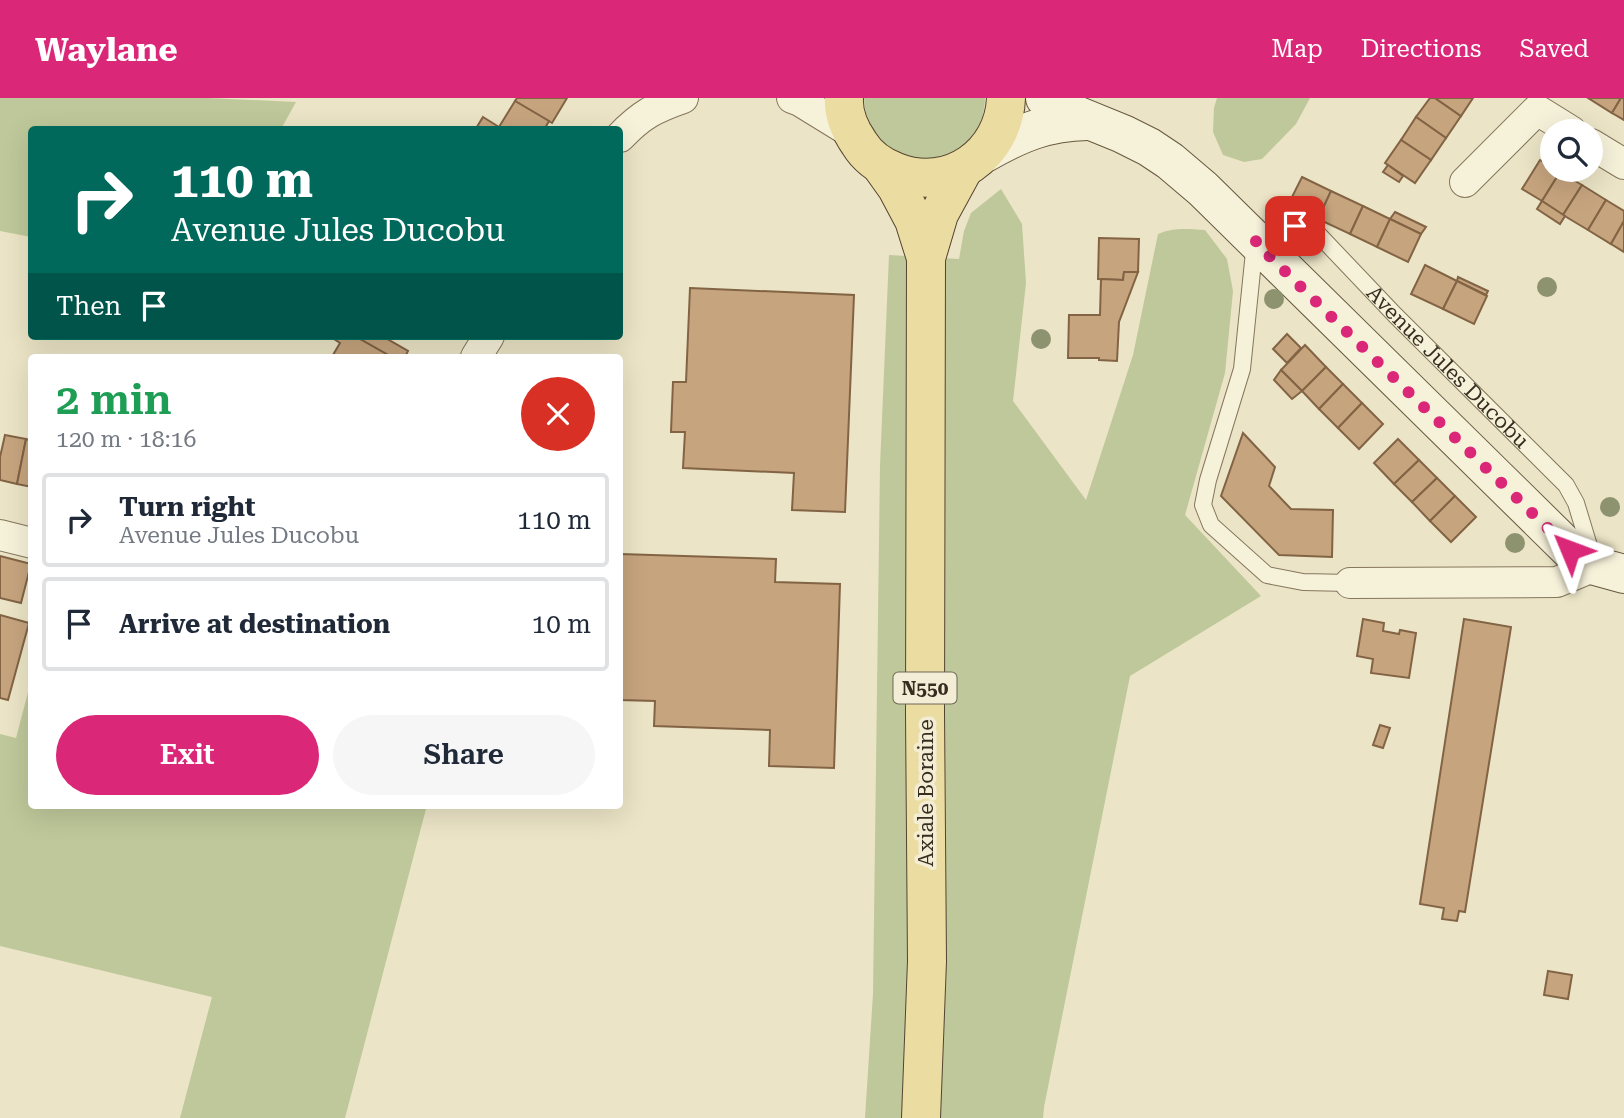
<!DOCTYPE html>
<meta charset="utf-8">
<style>
body{margin:0;font-family:"Roboto Serif",serif;background:#f6f6f7;color:#1f2937;height:100vh;display:flex;flex-direction:column;font-size:26px;white-space:nowrap}
*{box-sizing:border-box;margin:0}
p{font-size:23px;color:#747a83}
.icon{flex:none;width:38px;height:38px;fill:none;stroke:currentColor;stroke-width:2;stroke-linecap:round;stroke-linejoin:round}
.map{position:relative;flex:1;overflow:hidden}
.panel{position:absolute;left:28px;top:256px;width:595px;height:455px;display:flex;flex-direction:column;background:#fff;border-radius:7px;box-shadow:0 7px 28px #0002}
.panel>*{flex:none}
.banner{position:absolute;left:28px;top:28px;width:595px;height:214px;border-radius:7px;box-shadow:0 7px 28px #0002;background:#00695c;color:#fff;overflow:hidden}
.controls{position:absolute;left:1540px;top:21px;display:grid;gap:14px}
.controls a{display:grid;place-items:center;width:63px;height:63px;border-radius:50%;background:#fff;box-shadow:0 7px 28px #0002;font-size:35px}
.pin{position:absolute;display:grid;place-items:center;width:60px;height:60px;color:#fff;margin:-30px;border-radius:14px;box-shadow:0 4px 10px #0006}
.me{position:absolute;width:77px;margin:-38px;rotate:314deg;stroke-linejoin:round;filter:drop-shadow(0 0 5px #0008)}
.turn{display:flex;align-items:center;gap:24px;height:147px;padding:0 28px;font-size:32px}
.turn .icon{width:91px;height:91px;stroke-width:2.5}
.turn b{display:block;font-size:49px;line-height:60px}
.then{display:flex;align-items:center;height:66px;padding:0 28px;background:#0003;gap:14px;font-size:26px}
.round{display:grid;place-items:center;flex:none;width:74px;height:74px;border-radius:37px;background:#f6f6f7}
.overview{display:flex;align-items:center;justify-content:space-between;height:119px;padding:0 28px}
h1{font-size:42px;font-weight:600;line-height:52px;color:#1e9e55}
.action{display:flex;gap:14px;margin-top:auto;padding:14px 28px}
.action a{flex:1;height:80px;border-radius:42px;background:#db2777;color:#fff;font-size:28px;font-weight:600;line-height:80px;text-align:center}
.action a+a{background:#f6f6f7;color:#1f2937}
ul{padding:0;list-style:none}
li{display:flex;align-items:center;gap:21px;height:94px;margin:0 14px 10px;padding:0 14px;border:4px solid #e0e1e3;border-radius:7px}
li div{flex:1}
li b{display:block;font-size:26px}
li em{font-style:normal}
header{display:flex;align-items:center;gap:42px;box-sizing:border-box;height:98px;padding:0 35px;background:#db2777;color:#fff}
header strong{font-size:33px}
nav{display:flex;gap:38px;margin-inline-start:auto;font-size:24px}
.map>svg:first-child{display:block}
</style>
<header>
<strong>Waylane</strong>
<nav><a>Map</a><a>Directions</a><a>Saved</a></nav>
</header>
<div class="map">
<svg width="1624" height="1020" viewBox="0 0 1624 1020">
<rect width="100%" height="100%" fill="#ebe4c6"/>
<g fill="#bec89a">
<path d="M0,0H207L296,4L281,31L32,32L31,139L0,133Z"/>
<path d="M864,0H985C985,59 910,85 875,37C867,26 865,13 864,0Z"/>
<path d="M1217,0H1310L1296,26L1262,61L1244,64L1223,57L1213,34L1214,10Z"/>
<path d="M1001,91L1022,126L1026,185L1013,303L1086,402L1133,257L1158,136C1174,129 1188,131 1205,132L1227,161L1233,193L1225,275L1185,417L1261,498L1130,578L1044,1009L1043,1020H865L873,896L880,368L889,157L959,161L964,133L971,115Z"/>
<path d="M31,583L32,707H427L345,1020H180L212,899L0,848V636L16,640Z"/>
</g>
<g fill="#c6a47e" stroke="#826445" stroke-width="2">
<path d="M517,0H567L552,25L515,3Z"/>
<path d="M1430,0H1435L1461,18L1446,40L1416,19Z"/>
<path d="M1435,0H1473L1461,18Z"/>
<path d="M1588,0H1621L1612,15Z"/>
<path d="M1621,0H1624V22L1612,15Z"/>
<path d="M515,3L549,23L544,32H503L499,29Z"/>
<path d="M483,19L499,29L503,32H475Z"/>
<path d="M1416,19L1446,40L1431,62L1401,42Z"/>
<path d="M1401,42L1431,62L1415,85L1385,65Z"/>
<path d="M1540,62L1552,69V72L1560,74L1542,103L1522,91Z"/>
<path d="M1388,67L1403,78L1399,84L1383,74Z"/>
<path d="M1560,74L1582,87L1563,117L1542,103Z"/>
<path d="M1302,79L1331,93L1318,121L1288,107Z"/>
<path d="M1582,87L1606,102L1588,132L1563,117Z"/>
<path d="M1331,93L1363,108L1350,136L1318,121Z"/>
<path d="M1606,102L1624,113V123L1611,146L1588,132Z"/>
<path d="M1542,103L1565,118L1560,126L1537,111Z"/>
<path d="M1363,108L1390,121L1377,149L1350,136Z"/>
<path d="M1395,114L1426,129L1421,136L1390,121Z"/>
<path d="M1390,121L1421,136L1408,164L1377,149Z"/>
<path d="M1624,123V154L1611,146Z"/>
<path d="M1099,140L1139,141L1138,174H1124L1123,182L1098,181Z"/>
<path d="M1425,167L1457,183L1443,211L1411,196Z"/>
<path d="M1124,174H1138L1119,224L1117,263L1099,262V260H1068L1069,217H1100L1101,181L1123,182Z"/>
<path d="M1458,179L1488,193L1486,197L1457,183Z"/>
<path d="M1457,183L1487,198L1474,226L1443,211Z"/>
<path d="M690,190L854,197L845,414L792,412L794,375L683,370L685,334H671L673,284H686Z"/>
<path d="M1287,236L1301,250L1287,265L1273,251Z"/>
<path d="M332,238H355L392,259H336L333,257L340,245L331,239Z"/>
<path d="M355,238H382L408,253L405,259H392Z"/>
<path d="M1305,247L1326,269L1302,293L1281,272Z"/>
<path d="M1326,269L1343,286L1319,311L1302,293Z"/>
<path d="M1281,272L1302,293L1292,301L1274,282Z"/>
<path d="M1343,286L1362,305L1338,330L1319,311Z"/>
<path d="M1362,305L1383,326L1359,351L1338,330Z"/>
<path d="M1243,335L1275,369L1269,388L1291,411L1333,412L1332,459L1279,457L1221,398Z"/>
<path d="M5,337L26,341L17,386L0,382V359Z"/>
<path d="M26,341L32,343V389L17,386Z"/>
<path d="M1398,341L1419,362L1394,386L1374,365Z"/>
<path d="M1419,362L1437,380L1412,404L1394,386Z"/>
<path d="M1437,380L1455,398L1430,423L1412,404Z"/>
<path d="M1455,398L1476,419L1451,444L1430,423Z"/>
<path d="M620,456L776,461L775,484L840,486L834,670L769,668L770,632L654,628L655,603L620,602Z"/>
<path d="M0,458L31,466L21,505L0,500Z"/>
<path d="M0,517L29,525L8,602L0,600Z"/>
<path d="M1363,521L1384,525L1383,533L1399,536L1400,532L1416,535L1409,580L1371,575L1373,561L1357,558Z"/>
<path d="M1464,521L1511,529L1465,814L1459,813L1457,823L1442,821L1444,810L1420,806Z"/>
<path d="M1380,627L1390,630L1383,650L1373,647Z"/>
<path d="M1548,873L1572,877L1568,901L1544,897Z"/>
</g>
<g fill="none" stroke-linecap="round" stroke-linejoin="round">
<defs>
<g id="lane">
<path id="s1" d="M1350,485L1303,484L1267,477L1211,427L1203,407L1208,382L1242,271L1255,144L1273,131L1295,128L1318,136L1395,217L1566,387L1576,405L1593,461"/>
</g>
<g id="street">
<path d="M792,0L800,3L852,35"/>
<path d="M620,39C641,17 654,10 683,0"/>
<path d="M1591,46L1624,66"/>
<path d="M1465,84L1537,12L1571,33"/>
<path d="M476,259L489,238"/>
<path d="M0,437L32,445"/>
<path d="M1350,485L1557,484L1595,468"/>
</g>
<g id="secondary">
<path d="M1045,0L1064,12L1123,36L1149,49L1170,63L1203,91L1570,452L1595,468L1624,476"/>
<path d="M985,55C1020,35 1046,24 1087,23"/>
</g>
<g id="primary">
<path d="M844,0C843,16 850,32 859,45C868,60 880,68 896,74C950,95 1004,56 1006,0"/>
<path d="M882,69L897,90L914,122L926,160"/>
<path d="M921,1020L927,863L925,615L926,160L939,116L963,72"/>
</g>
</defs>
<use href="#lane" stroke="#85765d" stroke-width="18"/>
<use href="#street" stroke="#85765d" stroke-width="32"/>
<use href="#secondary" stroke="#675840" stroke-width="40"/>
<use href="#primary" stroke="#534431" stroke-width="40"/>
<use href="#lane" stroke="#f6f1d9" stroke-width="16"/>
<use href="#street" stroke="#f6f1d9" stroke-width="30"/>
<use href="#secondary" stroke="#f6f1d9" stroke-width="38"/>
<use href="#primary" stroke="#ebdca1" stroke-width="38"/>
</g>
<g fill="#8e936f">
<circle cx="1547" cy="189" r="10"/>
<circle cx="1274" cy="201" r="10"/>
<circle cx="1041" cy="241" r="10"/>
<circle cx="1610" cy="409" r="10"/>
<circle cx="1515" cy="445" r="10"/>
</g>
<g fill="none" stroke-linecap="round" stroke-linejoin="round">
<path stroke="#db2777" stroke-width="12" stroke-dasharray="0 21.6" d="M1295,128L1273,131L1255,144L1570,452"/>
</g>
<g text-anchor="middle" dominant-baseline="central" stroke-width="7" stroke-linejoin="round" paint-order="stroke">
<rect fill="#f3edd5" stroke="#6f6756" stroke-width="2" x="893.5" y="574.5" width="63" height="31" rx="5"/>
<g font-size="19" font-weight="bold" fill="#362d20">
<text x="925" y="590">N550</text>
</g>
<g font-size="21" fill="#362d20" stroke="#f3edd5">
<text stroke="none"><textPath href="#s1" startOffset="704">Avenue Jules Ducobu</textPath></text>
<text transform="translate(926 695) rotate(-90)">Axiale Boraine</text>
</g>
</g>
</svg>
<div class="controls">
<a><svg class="icon" aria-label="search" viewBox="0 0 24 24"><circle cx="10" cy="10" r="6"/><path d="M15 15l6 6"/></svg></a>
</div>
<div class="pin" style="left:1295px;top:128px;background:#d93025"><svg class="icon" aria-label="arrive" viewBox="0 0 24 24"><path d="M6 21V4h12l-3 4 3 4H6"/></svg></div>
<svg class="me" style="left:1570px;top:452px" viewBox="-20 -20 40 40"><path d="M0-17L14 15 0 8-14 15z" fill="#db2777" stroke="#fff" stroke-width="4"/></svg>
<div class="banner">
<div class="turn"><svg class="icon" aria-label="right" viewBox="0 0 24 24"><path d="M7 20v-9h11M14 6l5 5-5 5"/></svg><div><b>110 m</b>Avenue Jules Ducobu</div></div>
<div class="then">Then<svg class="icon" aria-label="arrive" viewBox="0 0 24 24"><path d="M6 21V4h12l-3 4 3 4H6"/></svg></div>
</div>
<section class="panel">
<div class="overview"><div><h1>2 min</h1><p>120 m · 18:16</p></div><a class="round" style="background:#d93025;color:#fff"><svg class="icon" aria-label="close" viewBox="0 0 24 24"><path d="M6 6l12 12M18 6L6 18"/></svg></a></div>
<ul>
<li><svg class="icon" aria-label="right" viewBox="0 0 24 24"><path d="M7 20v-9h11M14 6l5 5-5 5"/></svg><div><b>Turn right</b><p>Avenue Jules Ducobu</p></div><em>110 m</em></li>
<li><svg class="icon" aria-label="arrive" viewBox="0 0 24 24"><path d="M6 21V4h12l-3 4 3 4H6"/></svg><div><b>Arrive at destination</b></div><em>10 m</em></li>
</ul>
<div class="action"><a>Exit</a><a>Share</a></div>
</section>
</div>
